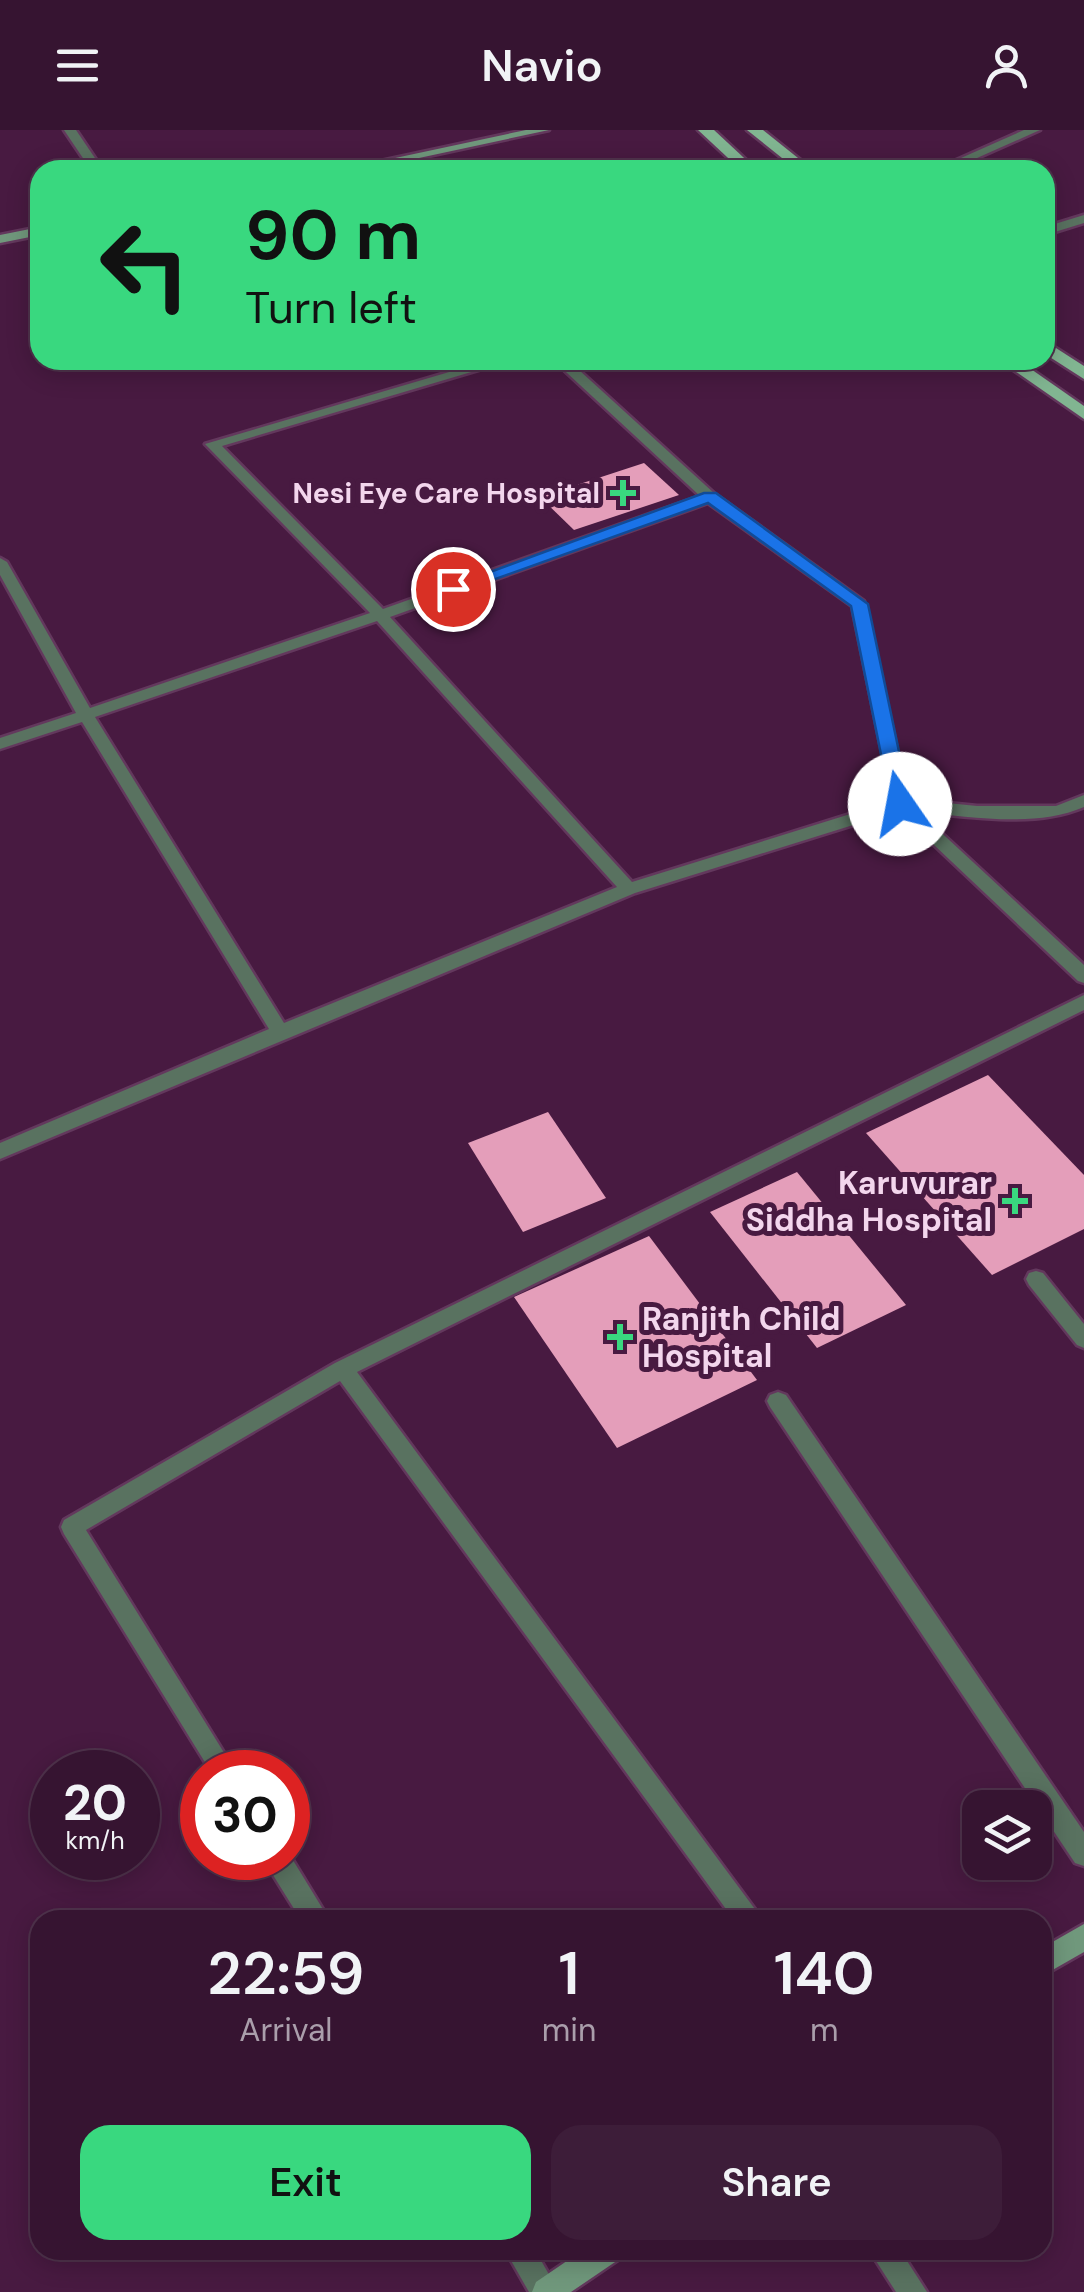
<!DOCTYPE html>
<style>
body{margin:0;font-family:"DM Sans",sans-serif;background:#3d1d39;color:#f1f3f6;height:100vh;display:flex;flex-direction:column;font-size:38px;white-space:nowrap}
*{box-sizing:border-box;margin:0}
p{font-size:32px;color:#aa9eab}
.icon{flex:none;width:55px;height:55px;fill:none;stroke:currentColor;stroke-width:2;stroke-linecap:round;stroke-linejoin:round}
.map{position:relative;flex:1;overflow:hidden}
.drawer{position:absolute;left:30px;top:1780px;width:1022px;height:350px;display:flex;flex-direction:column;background:#361431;border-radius:30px;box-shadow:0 5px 25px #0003,0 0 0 2px #50334d}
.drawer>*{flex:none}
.hud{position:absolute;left:30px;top:30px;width:1025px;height:210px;border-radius:30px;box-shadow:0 5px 25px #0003,0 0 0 2px #50334d;background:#39d87f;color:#111;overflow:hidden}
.tools{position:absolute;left:962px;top:1660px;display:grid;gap:20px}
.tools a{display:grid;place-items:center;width:90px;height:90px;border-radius:20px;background:#361431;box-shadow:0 5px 25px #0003,0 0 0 2px #50334d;font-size:50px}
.speed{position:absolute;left:30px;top:1620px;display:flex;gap:20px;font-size:50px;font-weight:700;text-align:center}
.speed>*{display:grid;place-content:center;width:130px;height:130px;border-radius:50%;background:#361431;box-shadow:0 5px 25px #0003,0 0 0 2px #50334d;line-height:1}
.speed small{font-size:25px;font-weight:400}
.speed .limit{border:15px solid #d22;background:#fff;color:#111}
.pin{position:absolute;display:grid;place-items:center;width:85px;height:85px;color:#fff;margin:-42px;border:5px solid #fff;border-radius:50%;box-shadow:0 2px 10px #0007}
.me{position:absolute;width:110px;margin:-55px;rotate:348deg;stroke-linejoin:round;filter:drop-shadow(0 0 8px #0008)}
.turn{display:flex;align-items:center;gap:35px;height:210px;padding:0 50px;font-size:45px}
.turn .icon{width:130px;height:130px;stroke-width:2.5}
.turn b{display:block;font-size:70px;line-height:85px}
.eta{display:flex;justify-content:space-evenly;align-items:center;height:170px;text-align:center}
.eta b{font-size:60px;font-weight:600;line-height:70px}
.action{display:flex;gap:20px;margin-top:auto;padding:20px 50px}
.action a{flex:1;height:115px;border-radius:30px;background:#39d87f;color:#111;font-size:40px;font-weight:600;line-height:115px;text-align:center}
.action a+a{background:#3d1d39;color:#f1f3f6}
header{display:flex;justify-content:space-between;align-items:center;height:130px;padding:0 50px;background:#361431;font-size:45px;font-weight:600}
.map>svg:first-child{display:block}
</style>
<header><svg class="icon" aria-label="menu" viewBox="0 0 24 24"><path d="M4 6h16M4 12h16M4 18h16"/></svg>Navio<svg class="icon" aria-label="person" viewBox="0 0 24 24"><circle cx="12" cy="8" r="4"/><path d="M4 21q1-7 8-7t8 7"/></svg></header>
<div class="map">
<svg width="1084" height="2162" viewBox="0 0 1084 2162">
<rect width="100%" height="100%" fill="#481a41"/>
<g fill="#e49eba">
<path d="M644,333L679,365L574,400L540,367Z"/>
<path d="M988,945L1084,1045V1099L992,1145L866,1003Z"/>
<path d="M548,982L606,1068L523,1102L468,1013Z"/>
<path d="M797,1042L906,1175L817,1218L710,1082Z"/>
<path d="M649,1106L757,1250L617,1318L514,1167Z"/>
</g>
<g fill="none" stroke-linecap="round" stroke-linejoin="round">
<defs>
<g id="street">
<path d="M64,0H76L103,40H91Z"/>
<path d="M1024,0H1040L950,40H934Z"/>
<path d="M1084,85V93L1045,105V97Z"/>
<path d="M490,230H512L222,316L383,479L700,366L553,230H568L715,364L864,471L908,669L977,676H1056L1084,665V677C1035,698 972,687 919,682L1084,835V853L1078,851L898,681L635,763L0,1029V1013L269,899L82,592L0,619V608L76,583L0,445V428L7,432L90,578L370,483L205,314ZM708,373L852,476L892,671L632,752L390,487ZM377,491L617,757L284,893L95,587Z"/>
<path d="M1084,865V880L357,1242L763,1790H734L340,1251L86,1400L236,1642H211L64,1404L61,1397L64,1390L335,1233Z"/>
<path d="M1036,1141L1043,1143L1084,1194V1218L1077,1215L1029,1155L1026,1149L1029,1143Z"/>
<path d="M778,1262L786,1265L1084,1702V1736L1075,1733L770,1277L767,1271L770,1265Z"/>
<path d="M288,1722L324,1781L328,1790H301L268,1737L265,1728H288Z"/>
<path d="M505,2120H535L559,2162H529Z"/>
<path d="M869,2120H900L927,2162H896Z"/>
</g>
<g id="secondary">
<path d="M526,0H549L363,40H339Z"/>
<path d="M40,97V105L0,113V105Z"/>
<path d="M1084,1794V1822L1042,1846V1818Z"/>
<path d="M583,2120H622L618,2130L571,2162H532L536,2152Z"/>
</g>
<g id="primary">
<path d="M698,0H714L757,40H741Z"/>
<path d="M747,0H763L813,40H797Z"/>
<path d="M1045,211L1084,236V249L1045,224Z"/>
<path d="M999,230H1018L1084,276V289Z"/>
</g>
</defs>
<use href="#street" stroke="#63385d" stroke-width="5"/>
<use href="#secondary" stroke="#63385d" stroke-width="5"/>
<use href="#primary" stroke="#63385d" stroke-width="5"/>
<use href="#street" fill="#597260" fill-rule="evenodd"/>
<use href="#secondary" fill="#70987c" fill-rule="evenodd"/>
<use href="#primary" fill="#81b591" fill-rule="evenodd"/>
</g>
<path fill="#1a73e8" stroke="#114b97" stroke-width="2.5" d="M704,363H716L868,474L910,674L907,679H894L891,674L851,476L708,373L459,462L444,459Z"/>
<g fill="#39d87f" stroke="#481a41" stroke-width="4">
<path d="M618 348h10v10h10v10h-10v10h-10v-10h-10v-10h10z"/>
<path d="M1010 1056h10v10h10v10h-10v10h-10v-10h-10v-10h10z"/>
<path d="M615 1192h10v10h10v10h-10v10h-10v-10h-10v-10h10z"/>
</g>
<g text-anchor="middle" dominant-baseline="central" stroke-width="10" stroke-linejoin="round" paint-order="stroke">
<g font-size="28" font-weight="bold" fill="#f3d6ed" stroke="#481a41" text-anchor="end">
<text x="600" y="363">Nesi Eye Care Hospital</text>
</g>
<g font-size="32" font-weight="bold" fill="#f3d6ed" stroke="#481a41" text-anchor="end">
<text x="992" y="1053">Karuvurar<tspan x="992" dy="37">Siddha Hospital</tspan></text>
<text x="642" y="1189" text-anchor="start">Ranjith Child<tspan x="642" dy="37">Hospital</tspan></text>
</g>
</g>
</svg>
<div class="tools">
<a><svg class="icon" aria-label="layers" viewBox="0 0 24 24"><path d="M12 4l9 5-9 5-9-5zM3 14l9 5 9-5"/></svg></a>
</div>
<div class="speed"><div>20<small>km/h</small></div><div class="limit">30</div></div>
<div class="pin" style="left:453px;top:459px;background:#d93025"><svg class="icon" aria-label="arrive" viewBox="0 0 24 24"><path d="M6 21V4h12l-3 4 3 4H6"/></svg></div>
<svg class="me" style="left:900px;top:674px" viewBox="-20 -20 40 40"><circle r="19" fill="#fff"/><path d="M0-13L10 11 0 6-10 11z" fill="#1a73e8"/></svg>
<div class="hud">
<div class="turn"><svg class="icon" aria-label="left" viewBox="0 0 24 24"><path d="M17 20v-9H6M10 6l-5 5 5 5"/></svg><div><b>90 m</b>Turn left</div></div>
</div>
<section class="drawer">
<div class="eta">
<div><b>22:59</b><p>Arrival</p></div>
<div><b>1</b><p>min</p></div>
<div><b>140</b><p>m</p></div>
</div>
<div class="action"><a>Exit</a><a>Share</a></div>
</section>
</div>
